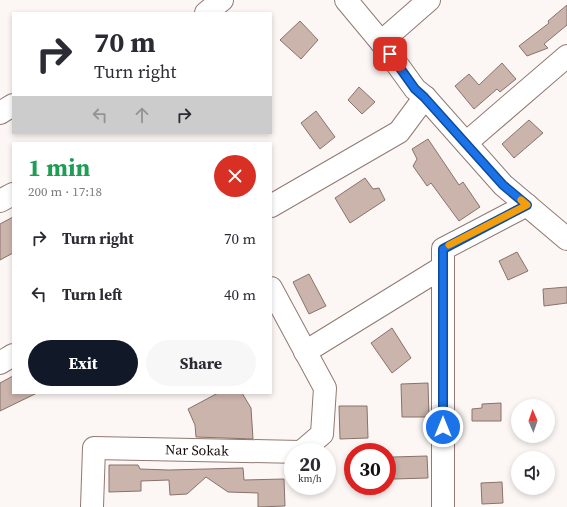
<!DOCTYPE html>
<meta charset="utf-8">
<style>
body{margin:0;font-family:"Source Serif 4",serif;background:#f7f7f7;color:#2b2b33;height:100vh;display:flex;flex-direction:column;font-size:15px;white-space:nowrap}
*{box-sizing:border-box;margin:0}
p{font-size:13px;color:#7c7c81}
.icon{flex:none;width:22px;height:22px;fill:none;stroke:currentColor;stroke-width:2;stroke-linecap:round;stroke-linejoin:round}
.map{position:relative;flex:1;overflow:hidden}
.drawer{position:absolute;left:12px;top:142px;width:260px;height:252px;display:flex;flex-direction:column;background:#fff;border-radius:0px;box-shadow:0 2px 6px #0003}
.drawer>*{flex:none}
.top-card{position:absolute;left:12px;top:12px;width:260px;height:122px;border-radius:0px;box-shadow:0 2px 6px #0003;background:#fff;color:#2b2b33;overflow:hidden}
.needle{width:26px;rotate:358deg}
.fabs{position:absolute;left:511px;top:399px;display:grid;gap:8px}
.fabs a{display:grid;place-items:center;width:44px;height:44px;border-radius:50%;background:#fff;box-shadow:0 2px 6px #0003;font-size:20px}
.speed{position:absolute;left:284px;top:443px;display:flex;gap:8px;font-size:20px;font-weight:700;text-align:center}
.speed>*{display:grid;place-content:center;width:52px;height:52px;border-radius:50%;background:#fff;box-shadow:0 2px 6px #0003;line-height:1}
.speed small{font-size:10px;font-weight:400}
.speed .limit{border:6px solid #d22;background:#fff;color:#111}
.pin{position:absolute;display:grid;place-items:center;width:34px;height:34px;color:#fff;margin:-17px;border-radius:8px;box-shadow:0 2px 6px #0006}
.me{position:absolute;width:44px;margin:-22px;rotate:0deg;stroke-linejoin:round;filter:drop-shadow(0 0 3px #0008)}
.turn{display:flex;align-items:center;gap:14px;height:84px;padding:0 16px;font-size:18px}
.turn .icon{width:52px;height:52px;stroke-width:2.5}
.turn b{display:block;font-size:28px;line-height:34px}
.lanes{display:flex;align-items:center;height:38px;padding:0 16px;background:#0003;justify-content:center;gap:20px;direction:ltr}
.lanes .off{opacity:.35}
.round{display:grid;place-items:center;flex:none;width:42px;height:42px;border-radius:21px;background:#f7f7f7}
.overview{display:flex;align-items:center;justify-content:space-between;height:68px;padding:0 16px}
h1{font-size:24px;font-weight:700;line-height:30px;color:#1e9e55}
.action{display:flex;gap:8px;margin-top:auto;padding:8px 16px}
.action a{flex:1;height:46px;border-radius:24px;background:#111827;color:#fff;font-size:16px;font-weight:700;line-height:46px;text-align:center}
.action a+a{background:#f7f7f7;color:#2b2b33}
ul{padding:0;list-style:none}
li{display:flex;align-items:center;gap:12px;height:56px;padding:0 16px}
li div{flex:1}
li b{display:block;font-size:15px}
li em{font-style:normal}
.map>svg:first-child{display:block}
</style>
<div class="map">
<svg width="567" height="507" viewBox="0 0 567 507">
<rect width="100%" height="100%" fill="#fcf7f5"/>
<g fill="#cab4ab" stroke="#88736a">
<path d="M567,5V25L544,44L548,48L527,56L519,46L549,23L548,21Z"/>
<path d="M300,21L318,40L301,59L280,40Z"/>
<path d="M502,63L516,79L500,92L497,89L474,109L455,86L469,74L479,85Z"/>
<path d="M359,87L375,102L362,114L348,100Z"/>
<path d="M316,111L335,137L320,149L301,123Z"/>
<path d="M529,120L543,133L514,158L502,144Z"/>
<path d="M428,139L459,185L463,182L480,207L459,221L431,183L427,186L413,166L417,159L412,149Z"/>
<path d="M365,178L373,189L379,188L385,200L350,223L335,198Z"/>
<path d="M13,217V253L0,260V224Z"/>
<path d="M517,252L528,271L508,280L499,261Z"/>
<path d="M309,274L326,306L309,314L293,282Z"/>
<path d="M567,287V303L544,306L543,289Z"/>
<path d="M392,328L411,358L392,373L371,343Z"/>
<path d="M13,376V393H37L0,411V383Z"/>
<path d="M428,383L429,417H402L401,384Z"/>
<path d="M218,393H242L251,408L253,439L196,437L195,425L188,409Z"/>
<path d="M501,403V421H472V409L482,408V404Z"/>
<path d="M339,406H367L368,438L340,439Z"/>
<path d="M427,456L428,478L394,479L393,457Z"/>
<path d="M109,465H138L140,469L169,470L243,468L244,480L284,479L285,506L258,507V493L228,492L206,477L187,494L170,495L169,480L141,481V491L109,492Z"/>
<path d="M502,482L503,503L482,504L481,483Z"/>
</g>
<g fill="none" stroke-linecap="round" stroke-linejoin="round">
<defs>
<g id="minor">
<path d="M346,0L381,42L415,89L425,97L503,185L567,239"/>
<path d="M206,13L222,0"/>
<path d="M381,42L429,0"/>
<path d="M0,113L13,105"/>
<path d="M466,143L567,56"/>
<path d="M0,201L13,194"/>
<path d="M271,206L399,132L425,97"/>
<path d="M305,352L443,267V249L527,205"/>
<path d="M0,363L13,355"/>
<path id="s1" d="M92,507L94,448L301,452L322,434L325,388L271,288"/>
<path d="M443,507V267"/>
</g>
</defs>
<use href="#minor" stroke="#8f7a72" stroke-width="24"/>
<use href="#minor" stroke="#fff" stroke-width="22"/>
</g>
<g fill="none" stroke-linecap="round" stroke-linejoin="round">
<defs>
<path id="route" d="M390,54L415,89L424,97L503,185L527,205L443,249V427"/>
</defs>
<use href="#route" stroke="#114b97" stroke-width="10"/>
<use href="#route" stroke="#1a73e8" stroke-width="7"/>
<path stroke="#f59e0b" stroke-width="7" d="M449,245L527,205L521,200"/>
</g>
<g text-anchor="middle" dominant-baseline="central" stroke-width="4" stroke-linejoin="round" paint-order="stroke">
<g font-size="14" fill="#130b08" stroke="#fff">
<text stroke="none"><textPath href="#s1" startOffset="162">Nar Sokak</textPath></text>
</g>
</g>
</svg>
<div class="fabs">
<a><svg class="needle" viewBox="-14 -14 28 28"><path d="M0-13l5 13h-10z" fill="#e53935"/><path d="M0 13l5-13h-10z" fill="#7c7c81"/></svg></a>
<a><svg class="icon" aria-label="sound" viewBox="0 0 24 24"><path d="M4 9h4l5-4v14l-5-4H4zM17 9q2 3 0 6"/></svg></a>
</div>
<div class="speed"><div>20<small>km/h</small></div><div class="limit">30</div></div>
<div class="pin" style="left:390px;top:54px;background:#d93025"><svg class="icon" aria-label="arrive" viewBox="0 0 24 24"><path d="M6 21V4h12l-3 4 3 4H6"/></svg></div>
<svg class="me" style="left:443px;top:427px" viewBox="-20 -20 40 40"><circle r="17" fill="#1a73e8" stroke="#fff" stroke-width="3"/><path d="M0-11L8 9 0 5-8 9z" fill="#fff"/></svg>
<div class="top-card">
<div class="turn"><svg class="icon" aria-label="right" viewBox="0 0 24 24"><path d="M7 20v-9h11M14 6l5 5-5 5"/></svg><div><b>70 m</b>Turn right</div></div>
<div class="lanes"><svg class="icon off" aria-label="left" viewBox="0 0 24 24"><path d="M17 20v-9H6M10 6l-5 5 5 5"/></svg><svg class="icon off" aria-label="ahead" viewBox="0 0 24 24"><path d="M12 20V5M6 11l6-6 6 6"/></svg><svg class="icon" aria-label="right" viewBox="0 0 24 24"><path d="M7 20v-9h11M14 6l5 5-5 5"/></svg></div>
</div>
<section class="drawer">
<div class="overview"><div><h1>1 min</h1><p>200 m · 17:18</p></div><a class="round" style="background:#d93025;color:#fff"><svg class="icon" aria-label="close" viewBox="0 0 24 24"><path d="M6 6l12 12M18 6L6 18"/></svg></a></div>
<ul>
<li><svg class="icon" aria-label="right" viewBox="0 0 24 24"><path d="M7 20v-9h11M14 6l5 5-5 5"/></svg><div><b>Turn right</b></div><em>70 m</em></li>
<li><svg class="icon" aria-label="left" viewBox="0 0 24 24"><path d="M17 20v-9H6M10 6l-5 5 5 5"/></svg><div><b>Turn left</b></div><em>40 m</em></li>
</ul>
<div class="action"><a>Exit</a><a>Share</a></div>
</section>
</div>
